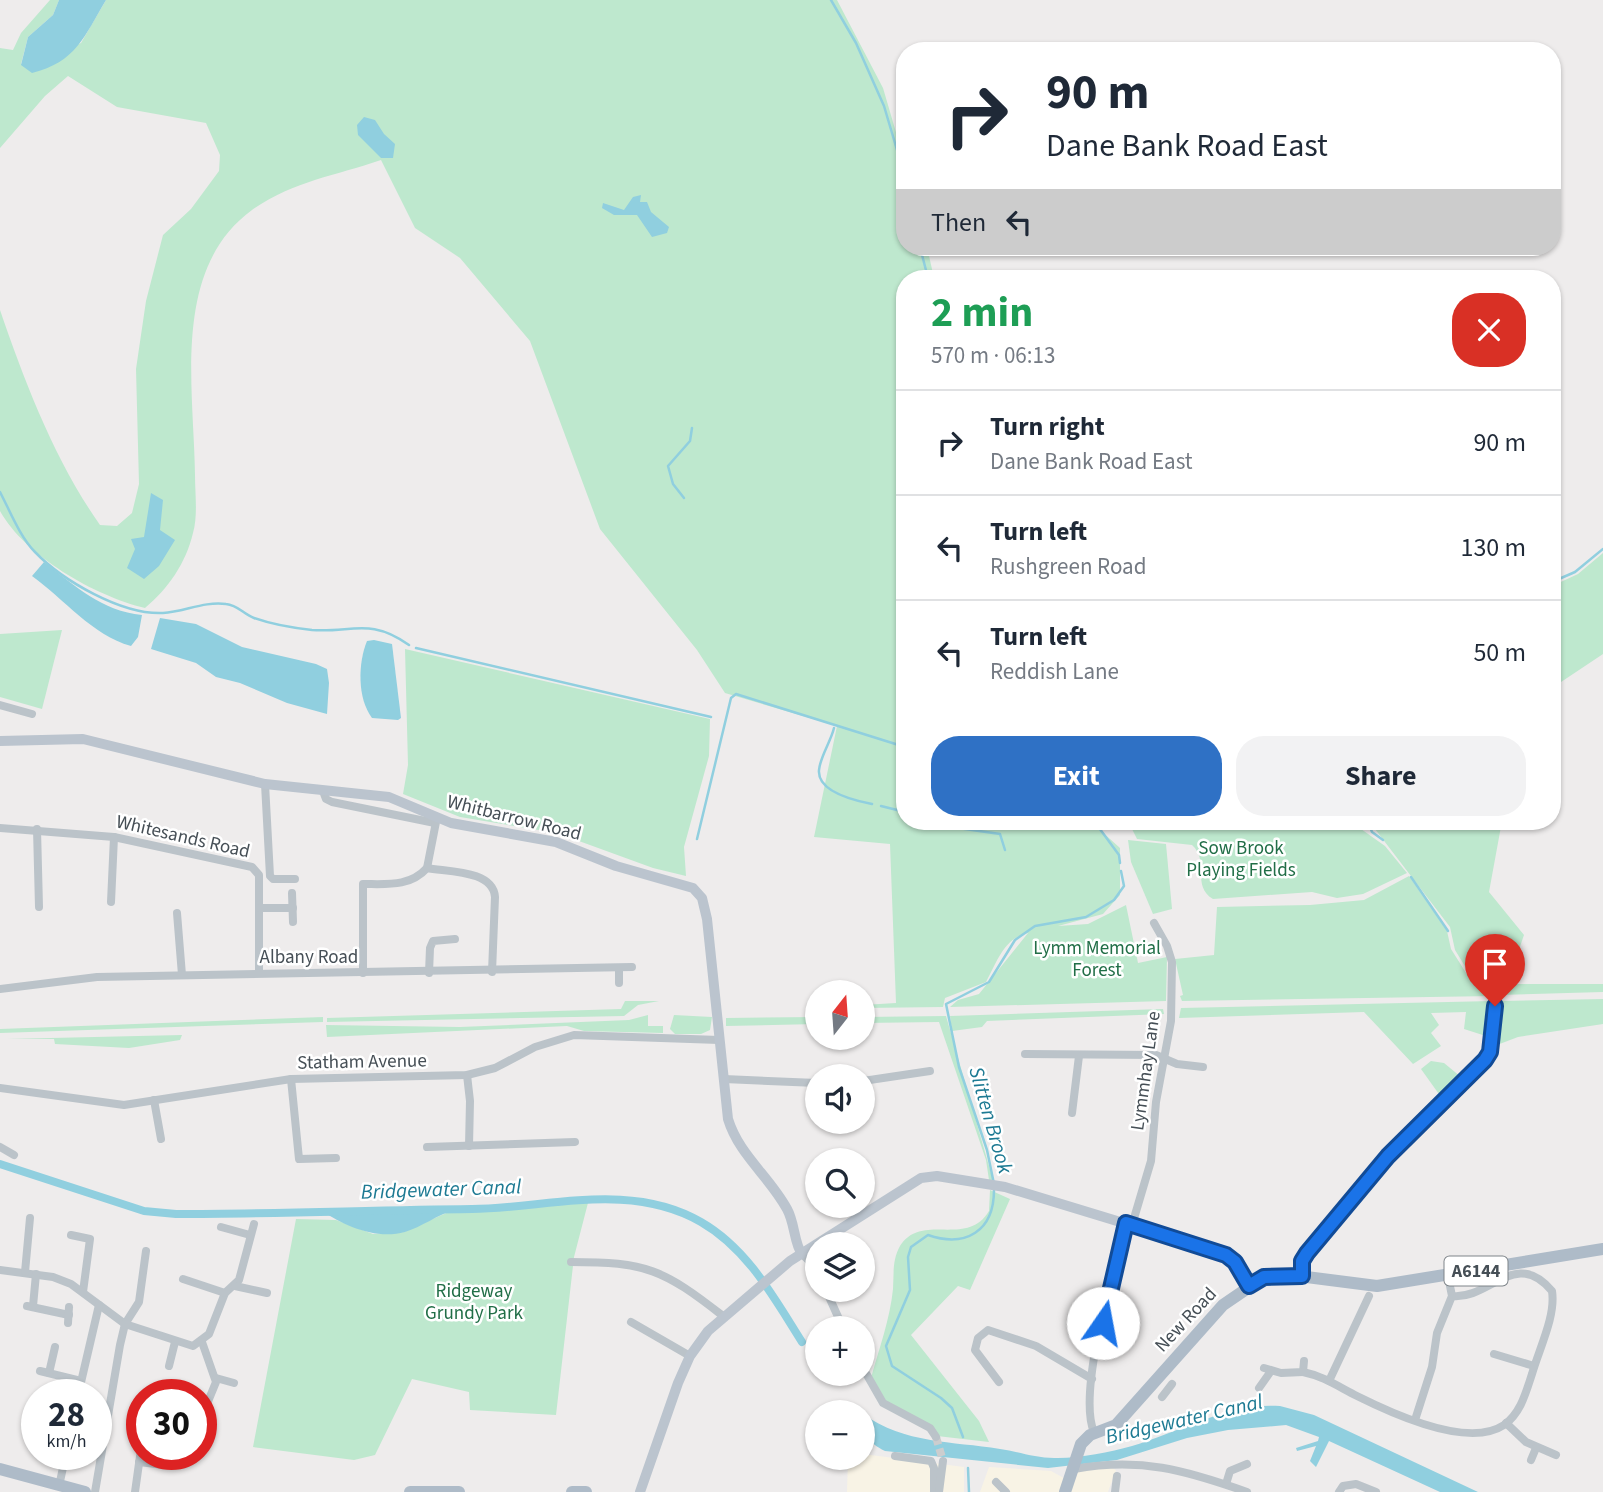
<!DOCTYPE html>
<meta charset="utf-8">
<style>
body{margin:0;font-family:"Source Sans 3",sans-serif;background:#f2f2f3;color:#1f2937;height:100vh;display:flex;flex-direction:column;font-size:26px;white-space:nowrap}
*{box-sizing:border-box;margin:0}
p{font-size:23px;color:#747a83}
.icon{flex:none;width:38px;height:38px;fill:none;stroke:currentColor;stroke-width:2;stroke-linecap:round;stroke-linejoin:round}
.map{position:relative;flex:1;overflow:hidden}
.drawer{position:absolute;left:896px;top:270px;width:665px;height:560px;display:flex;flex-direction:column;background:#fff;border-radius:28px;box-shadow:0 2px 5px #0004}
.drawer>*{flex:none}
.banner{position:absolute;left:896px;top:42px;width:665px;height:214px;border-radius:28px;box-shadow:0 2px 5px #0004;background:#fff;color:#1f2937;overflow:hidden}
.needle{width:46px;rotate:17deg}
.fabs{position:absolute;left:805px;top:980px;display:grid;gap:14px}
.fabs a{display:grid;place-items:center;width:70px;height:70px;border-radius:50%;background:#fff;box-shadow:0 2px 5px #0004;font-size:35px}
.speed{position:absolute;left:21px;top:1379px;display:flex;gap:14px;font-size:35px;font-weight:700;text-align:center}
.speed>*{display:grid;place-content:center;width:91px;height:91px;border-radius:50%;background:#fff;box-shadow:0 2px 5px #0004;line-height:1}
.speed small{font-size:18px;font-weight:400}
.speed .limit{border:10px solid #d22;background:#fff;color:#111}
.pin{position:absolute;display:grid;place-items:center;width:60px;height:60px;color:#fff;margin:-72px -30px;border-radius:50% 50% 50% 0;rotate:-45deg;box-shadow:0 0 7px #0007}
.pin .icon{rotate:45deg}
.me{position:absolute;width:77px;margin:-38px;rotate:12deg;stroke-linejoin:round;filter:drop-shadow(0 0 5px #0008)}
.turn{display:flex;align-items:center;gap:24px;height:147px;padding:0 35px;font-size:32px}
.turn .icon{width:91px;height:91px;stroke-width:2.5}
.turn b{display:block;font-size:49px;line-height:60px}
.then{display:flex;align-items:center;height:66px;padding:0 35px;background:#0003;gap:14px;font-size:26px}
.round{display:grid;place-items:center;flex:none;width:74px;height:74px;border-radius:28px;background:#f2f2f3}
.head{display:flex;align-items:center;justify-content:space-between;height:119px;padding:0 35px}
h1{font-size:42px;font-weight:700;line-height:52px;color:#1e9e55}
.action{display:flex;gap:14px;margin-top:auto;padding:14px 35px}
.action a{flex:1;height:80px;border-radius:28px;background:#2f71c5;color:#fff;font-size:28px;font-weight:700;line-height:80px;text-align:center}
.action a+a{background:#f2f2f3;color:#1f2937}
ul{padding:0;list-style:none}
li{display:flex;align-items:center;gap:21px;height:105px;padding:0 35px;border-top:2px solid #e0e1e3}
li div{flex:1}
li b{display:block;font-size:26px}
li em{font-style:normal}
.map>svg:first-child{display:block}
</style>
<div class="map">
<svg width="1603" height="1492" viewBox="0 0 1603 1492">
<rect width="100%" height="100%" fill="#eeecec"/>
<g fill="#f8f3e5">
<path d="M863,1454L964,1467V1492H847L848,1458H863Z"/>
<path d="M1106,1465L1116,1470L1108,1492H980L989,1467L1051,1471L1073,1483L1079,1469Z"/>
</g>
<g fill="#bee8ce">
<path d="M50,0H59L53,15L28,37L21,64L81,43L106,0H837L883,88L905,163V247H927L934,278H905V821H1090L1120,848V895L1103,914L1058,926L1088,924L1126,905L1138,963L1167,957L1166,1001L950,1007L958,1000L979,994L1028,933C1004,938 997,962 986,982L945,998L943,1007L863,1008V1005L896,1003L890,844L814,837L837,726L725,693L697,650L600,529L530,341L460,258L415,228L381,160C335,176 293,181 252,210C171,269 194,388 195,475C195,493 198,516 193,533C186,563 168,589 145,608C95,596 25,556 0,511V310C25,383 55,461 100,525L117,526L132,513L139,484L136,369L146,301L163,235L191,209L219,171L220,155L206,123L117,107L68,76L45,96L0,148V48L13,50L21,33Z"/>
<path d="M1603,553V654L1552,688V586L1578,574Z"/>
<path d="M62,630L42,709L0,697V634Z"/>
<path d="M405,649L710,719L709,756L684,847L686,876L653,868L557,833L460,817L403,794L408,765Z"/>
<path d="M1115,821H1355L1361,829L1385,846L1407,873L1363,894L1337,898L1312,892L1213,899C1191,886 1210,861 1192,845L1137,839L1129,823Z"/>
<path d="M1372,821H1502L1489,892L1524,935L1510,975L1474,981L1455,950L1450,927L1375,829Z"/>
<path d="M1128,840L1166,844L1172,909L1153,914L1131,862Z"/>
<path d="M1409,876L1447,931L1451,949L1473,984H1494V996L1182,1001L1180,996L1183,995L1175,959L1214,955L1217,907L1310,905L1364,900Z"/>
<path d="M1501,984H1603V992L1500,995Z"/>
<path d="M1603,999V1024L1518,1037L1497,1045L1495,1041L1500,1001Z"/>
<path d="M625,1001H659L638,1005L624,1016L327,1022V1018L621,1009Z"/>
<path d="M1493,1001L1489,1037L1464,1029L1466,1012L1431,1013L1439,1025L1431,1033L1441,1046L1413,1064L1364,1012L1179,1018L1181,1008Z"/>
<path d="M1163,1009L1164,1014L987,1021L982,1027L952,1031L950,1016Z"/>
<path d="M648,1015V1026H663V1033L584,1031L567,1026L327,1037L326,1025L460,1027L629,1020Z"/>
<path d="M674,1015L712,1017L710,1030L701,1034H675L670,1029Z"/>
<path d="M946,1016L993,1180H989L986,1160L939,1022L863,1023V1017Z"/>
<path d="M323,1017V1022L0,1033V1029Z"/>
<path d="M817,1017V1024L726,1026V1018Z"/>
<path d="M182,1035L180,1040L129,1048L55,1044L54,1039H7Z"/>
<path d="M1431,1061L1444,1063L1461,1077L1441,1097L1421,1069Z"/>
<path d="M990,1190L1010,1199L970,1290L958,1286L911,1335L979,1421L989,1442L937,1436L889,1407L871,1378C879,1349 890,1319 893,1289C894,1274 892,1260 900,1246C922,1212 967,1248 989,1211Z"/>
<path d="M589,1199L574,1257L556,1415L470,1410L469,1392L412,1379L375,1455L354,1460L253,1447L296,1219L336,1220L373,1234L404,1232L455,1209Z"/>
</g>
<g fill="#90cfdf">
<path d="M59,0H106C84,37 76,62 32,73L21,65L28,37L53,15Z"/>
<path d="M364,117L375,120L384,134L395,144L393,158H381L358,135L357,125Z"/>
<path d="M641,195L640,202H647L651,212L669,227L667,233L652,237L637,215H614L602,208L603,203L624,210L633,197Z"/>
<path d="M151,493L163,500L160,530L175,540L159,566L144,579L127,568L135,549L131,539L144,537Z"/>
<path d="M44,562C75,586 102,611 142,615L138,637L131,646C92,635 64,599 32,576Z"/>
<path d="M160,618L196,624L242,647L316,664L327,669L329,683L327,714L287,703L240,683L216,677L196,663L151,649Z"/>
<path d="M374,640L392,644L401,718L398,720L372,718C357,698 358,663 367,641Z"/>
<path d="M455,1209C438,1215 421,1227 405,1232C376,1240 345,1226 322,1211Z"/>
<path d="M1280,1406L1314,1415L1478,1492H1440L1329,1441L1316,1467L1310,1461L1316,1446L1297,1451L1296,1448L1318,1441L1319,1437L1286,1425L1228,1430L1187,1438L1117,1460L1048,1468L885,1451C868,1443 863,1432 863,1414C905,1444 952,1441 1000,1449C1020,1452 1038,1459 1058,1458C1081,1458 1110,1452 1132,1446C1179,1432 1230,1402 1280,1406Z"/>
</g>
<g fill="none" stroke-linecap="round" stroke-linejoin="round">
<g stroke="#90cfdf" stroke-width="2.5">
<path d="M831,0L856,43L884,106L905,177"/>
<path d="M905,193V206"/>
<path d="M920,247L928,278"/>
<path d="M0,492C10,511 20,537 35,552C63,581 122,615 163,613C184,612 204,601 226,604C238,605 243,614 254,618C271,624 293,628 312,630C352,633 370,617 409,645"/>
<path d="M684,498L673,484L668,466L690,441L692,428"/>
<path d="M1552,582L1575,572L1603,549"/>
<path d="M416,648L711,717"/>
<path d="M834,728C831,741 820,757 819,770C817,792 857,801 872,804"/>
<path d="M881,806L905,812"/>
<path d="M940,821L951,827L1000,834L1005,850"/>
<path d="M1094,821L1119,855L1120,863"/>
<path d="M1368,821L1372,832L1383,840"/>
<path d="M697,839L731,698L736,694L905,747"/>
<path d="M1411,877L1448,931"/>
<path d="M994,1184L987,1150L959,1067L946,1004L989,982L1015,940L1035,926L1086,917L1114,900L1124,886L1121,871"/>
<path d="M963,1437L952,1408L941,1398L892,1366L886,1346L910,1290L908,1257L911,1247L928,1235C966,1248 994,1231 994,1190"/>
<path d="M968,1468L969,1492"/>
</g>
<path stroke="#90cfdf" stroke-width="8" d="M0,1164L144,1211L176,1214C275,1214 373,1210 472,1209C548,1208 630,1181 701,1222C748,1249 774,1298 802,1342"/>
<path stroke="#cccdce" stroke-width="8" stroke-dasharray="8 4" stroke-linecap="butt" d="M936,1437L943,1461"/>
<g stroke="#bbc3c9" stroke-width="8">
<path d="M0,705L32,714"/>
<path d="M265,784L270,876L273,879H295"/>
<path d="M323,791L326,799L332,802L435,823"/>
<path d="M0,828L114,837L252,867L259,875V973"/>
<path d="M37,829L39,907"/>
<path d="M427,868C448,872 493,870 495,897L492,972"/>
<path d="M292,893L293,922"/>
<path d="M111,902L114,837"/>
<path d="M259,908H293"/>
<path d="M177,913L182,975"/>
<path d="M619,968V983"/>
<path d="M363,973V884C387,884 410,887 427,868L437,817"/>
<path d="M429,973L430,948L433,941L455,939"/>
<path d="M0,989L97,977L632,967"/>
<path d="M1025,1054L1156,1055L1177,1064L1203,1067"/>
<path d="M467,1075L470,1101L469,1146"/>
<path d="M291,1079L299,1159L336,1158"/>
<path d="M724,1079L817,1083"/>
<path d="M863,1081L930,1071"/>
<path d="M0,1088L124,1105L291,1079L467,1075L495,1068L535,1047L574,1035L719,1040"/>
<path d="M154,1100L161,1139"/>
<path d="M1072,1113L1079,1056"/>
<path d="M0,1147L14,1155"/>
<path d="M427,1147L575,1142"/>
<path d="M1132,1225L1151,1161L1156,1102L1171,1021L1172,962L1167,946L1154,923"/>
<path d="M221,1227L250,1235"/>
<path d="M71,1235L90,1239L83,1292"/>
<path d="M802,1254L817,1269"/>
<path d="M571,1262C646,1262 663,1269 723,1316"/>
<path d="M0,1270L53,1277L71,1284L125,1324L193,1346L209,1334L225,1293L239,1280L254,1224"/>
<path d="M25,1272L30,1218"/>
<path d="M1302,1276V1261L1307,1253L1388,1156L1491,1052L1498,982"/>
<path d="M183,1279L225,1293"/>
<path d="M235,1286L267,1293"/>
<path d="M826,1290L843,1328"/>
<path d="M27,1306L69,1315"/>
<path d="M33,1306L36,1274"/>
<path d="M631,1322L690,1356"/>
<path d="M68,1323L69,1307"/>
<path d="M202,1342L216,1382L207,1404L202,1409"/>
<path d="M1494,1354L1534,1366"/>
<path d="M169,1366L175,1342"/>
<path d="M863,1368L883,1403L930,1428L936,1437"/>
<path d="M1264,1368L1281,1373L1303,1372L1304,1361"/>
<path d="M40,1371L81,1381"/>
<path d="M1303,1372C1323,1376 1339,1387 1357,1396C1391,1413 1468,1449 1504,1425C1521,1413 1526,1392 1532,1374C1539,1349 1556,1316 1552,1291C1515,1247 1490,1300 1452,1296"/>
<path d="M49,1373L55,1347"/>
<path d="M216,1378L234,1383"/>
<path d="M1329,1381L1369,1296"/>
<path d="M999,1382L975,1350L978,1338L988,1330L1036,1346L1092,1379"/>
<path d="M1259,1388L1271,1371"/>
<path d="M78,1395L99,1305"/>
<path d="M1162,1397L1172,1384"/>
<path d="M1415,1420L1432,1367L1437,1333L1452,1296L1448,1276"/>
<path d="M1506,1423L1526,1442L1556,1455"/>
<path d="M1094,1432C1077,1393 1114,1269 1126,1223"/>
<path d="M895,1456L931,1461L934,1468V1492"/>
<path d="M1531,1460L1536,1448"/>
<path d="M139,1462L164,1465"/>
<path d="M1074,1469C1140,1457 1185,1470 1247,1492"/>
<path d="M996,1482L1006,1492"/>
<path d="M1226,1484L1230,1471L1247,1464"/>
<path d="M59,1486L66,1454"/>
<path d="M95,1492L120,1345L125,1324L139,1302L146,1251"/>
<path d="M135,1492L142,1442"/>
<path d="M939,1492L943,1461"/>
<path d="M1115,1492L1117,1476"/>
<path d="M1339,1492L1343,1486L1356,1484L1376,1492"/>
</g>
<g stroke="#bbc4ce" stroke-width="10">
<path d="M0,741L83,739L265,784L389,797L451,823L556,842L616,866L693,888L702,898L707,919L728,1119C739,1155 769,1176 787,1209C795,1223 794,1244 802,1254"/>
<path d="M640,1492L678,1383L690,1356L708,1331L790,1261L921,1178L937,1176L1005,1187L1209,1249L1231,1259L1249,1286"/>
</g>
<g stroke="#aebbc8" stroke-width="12">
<path d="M0,1469L85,1492"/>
<path d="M410,1492H459"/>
<path d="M572,1492H586"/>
<path d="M1065,1492L1081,1444L1090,1435L1116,1425L1223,1305L1264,1277L1291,1275L1377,1286L1603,1249"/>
</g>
</g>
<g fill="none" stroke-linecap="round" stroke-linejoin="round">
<defs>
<path id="route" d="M1103,1323L1126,1223L1226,1255L1235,1262L1249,1286L1264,1277L1302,1276V1261L1307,1253L1388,1156L1485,1060L1490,1052L1495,1006"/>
</defs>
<use href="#route" stroke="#114b97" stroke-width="18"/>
<use href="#route" stroke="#1a73e8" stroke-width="12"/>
</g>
<g text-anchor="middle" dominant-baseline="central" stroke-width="5" stroke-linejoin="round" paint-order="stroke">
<rect fill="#fff" stroke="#7e8489" stroke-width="2" x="1444.5" y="1256.5" width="63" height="29" rx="5"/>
<g font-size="18" font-weight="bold" fill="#464f56">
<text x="1476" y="1271">A6144</text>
</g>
<g font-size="19" fill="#464f56" stroke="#fff">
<text transform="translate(514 818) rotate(14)">Whitbarrow Road</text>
<text transform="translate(183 837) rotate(13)">Whitesands Road</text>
<text x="309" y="957">Albany Road</text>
<text transform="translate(362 1062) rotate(-1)">Statham Avenue</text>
<text transform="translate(1146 1071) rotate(-82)">Lymmhay Lane</text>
<text transform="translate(1186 1320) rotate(-47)">New Road</text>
</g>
<g font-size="19" fill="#216e47" stroke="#fff">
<text x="1241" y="848">Sow Brook<tspan x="1241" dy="22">Playing Fields</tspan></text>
<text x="1097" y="948">Lymm Memorial<tspan x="1097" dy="22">Forest</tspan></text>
<text x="474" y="1291">Ridgeway<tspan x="474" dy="22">Grundy Park</tspan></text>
</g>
<g font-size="21" font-style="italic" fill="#1d7a93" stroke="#fff">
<text transform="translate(991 1120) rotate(74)">Slitten Brook</text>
<text transform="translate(441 1189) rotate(-2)">Bridgewater Canal</text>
<text transform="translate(1184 1419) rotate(-13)">Bridgewater Canal</text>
</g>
</g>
</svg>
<div class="fabs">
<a><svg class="needle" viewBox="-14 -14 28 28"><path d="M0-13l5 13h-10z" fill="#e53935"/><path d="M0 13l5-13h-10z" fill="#747a83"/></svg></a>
<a><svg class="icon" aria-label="sound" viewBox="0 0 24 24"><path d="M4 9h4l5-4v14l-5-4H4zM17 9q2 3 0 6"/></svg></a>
<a><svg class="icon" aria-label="search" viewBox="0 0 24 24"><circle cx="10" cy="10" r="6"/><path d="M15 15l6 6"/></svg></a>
<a><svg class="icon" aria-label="layers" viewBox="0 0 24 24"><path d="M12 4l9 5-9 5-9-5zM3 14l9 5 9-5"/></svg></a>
<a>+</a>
<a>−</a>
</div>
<div class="speed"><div>28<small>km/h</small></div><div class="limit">30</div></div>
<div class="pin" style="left:1495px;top:1006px;background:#d93025"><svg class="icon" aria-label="arrive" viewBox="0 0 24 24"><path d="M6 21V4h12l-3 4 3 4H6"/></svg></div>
<svg class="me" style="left:1103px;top:1323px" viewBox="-20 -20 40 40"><circle r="19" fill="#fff"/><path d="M0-13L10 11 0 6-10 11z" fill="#1a73e8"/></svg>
<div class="banner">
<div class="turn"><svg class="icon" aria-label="right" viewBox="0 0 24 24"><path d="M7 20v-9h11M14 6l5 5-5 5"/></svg><div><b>90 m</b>Dane Bank Road East</div></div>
<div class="then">Then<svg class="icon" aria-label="left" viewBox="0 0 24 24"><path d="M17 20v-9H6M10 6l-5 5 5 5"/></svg></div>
</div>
<section class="drawer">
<div class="head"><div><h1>2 min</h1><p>570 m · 06:13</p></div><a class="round" style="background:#d93025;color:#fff"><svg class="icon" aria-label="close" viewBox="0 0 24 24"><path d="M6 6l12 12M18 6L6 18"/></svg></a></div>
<ul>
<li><svg class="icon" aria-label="right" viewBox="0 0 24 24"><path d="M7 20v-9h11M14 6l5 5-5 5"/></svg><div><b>Turn right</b><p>Dane Bank Road East</p></div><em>90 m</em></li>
<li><svg class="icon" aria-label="left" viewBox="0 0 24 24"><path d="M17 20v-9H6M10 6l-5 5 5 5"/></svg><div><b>Turn left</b><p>Rushgreen Road</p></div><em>130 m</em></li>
<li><svg class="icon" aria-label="left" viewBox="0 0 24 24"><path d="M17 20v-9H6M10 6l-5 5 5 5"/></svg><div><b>Turn left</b><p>Reddish Lane</p></div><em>50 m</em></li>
</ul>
<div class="action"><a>Exit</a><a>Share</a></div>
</section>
</div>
